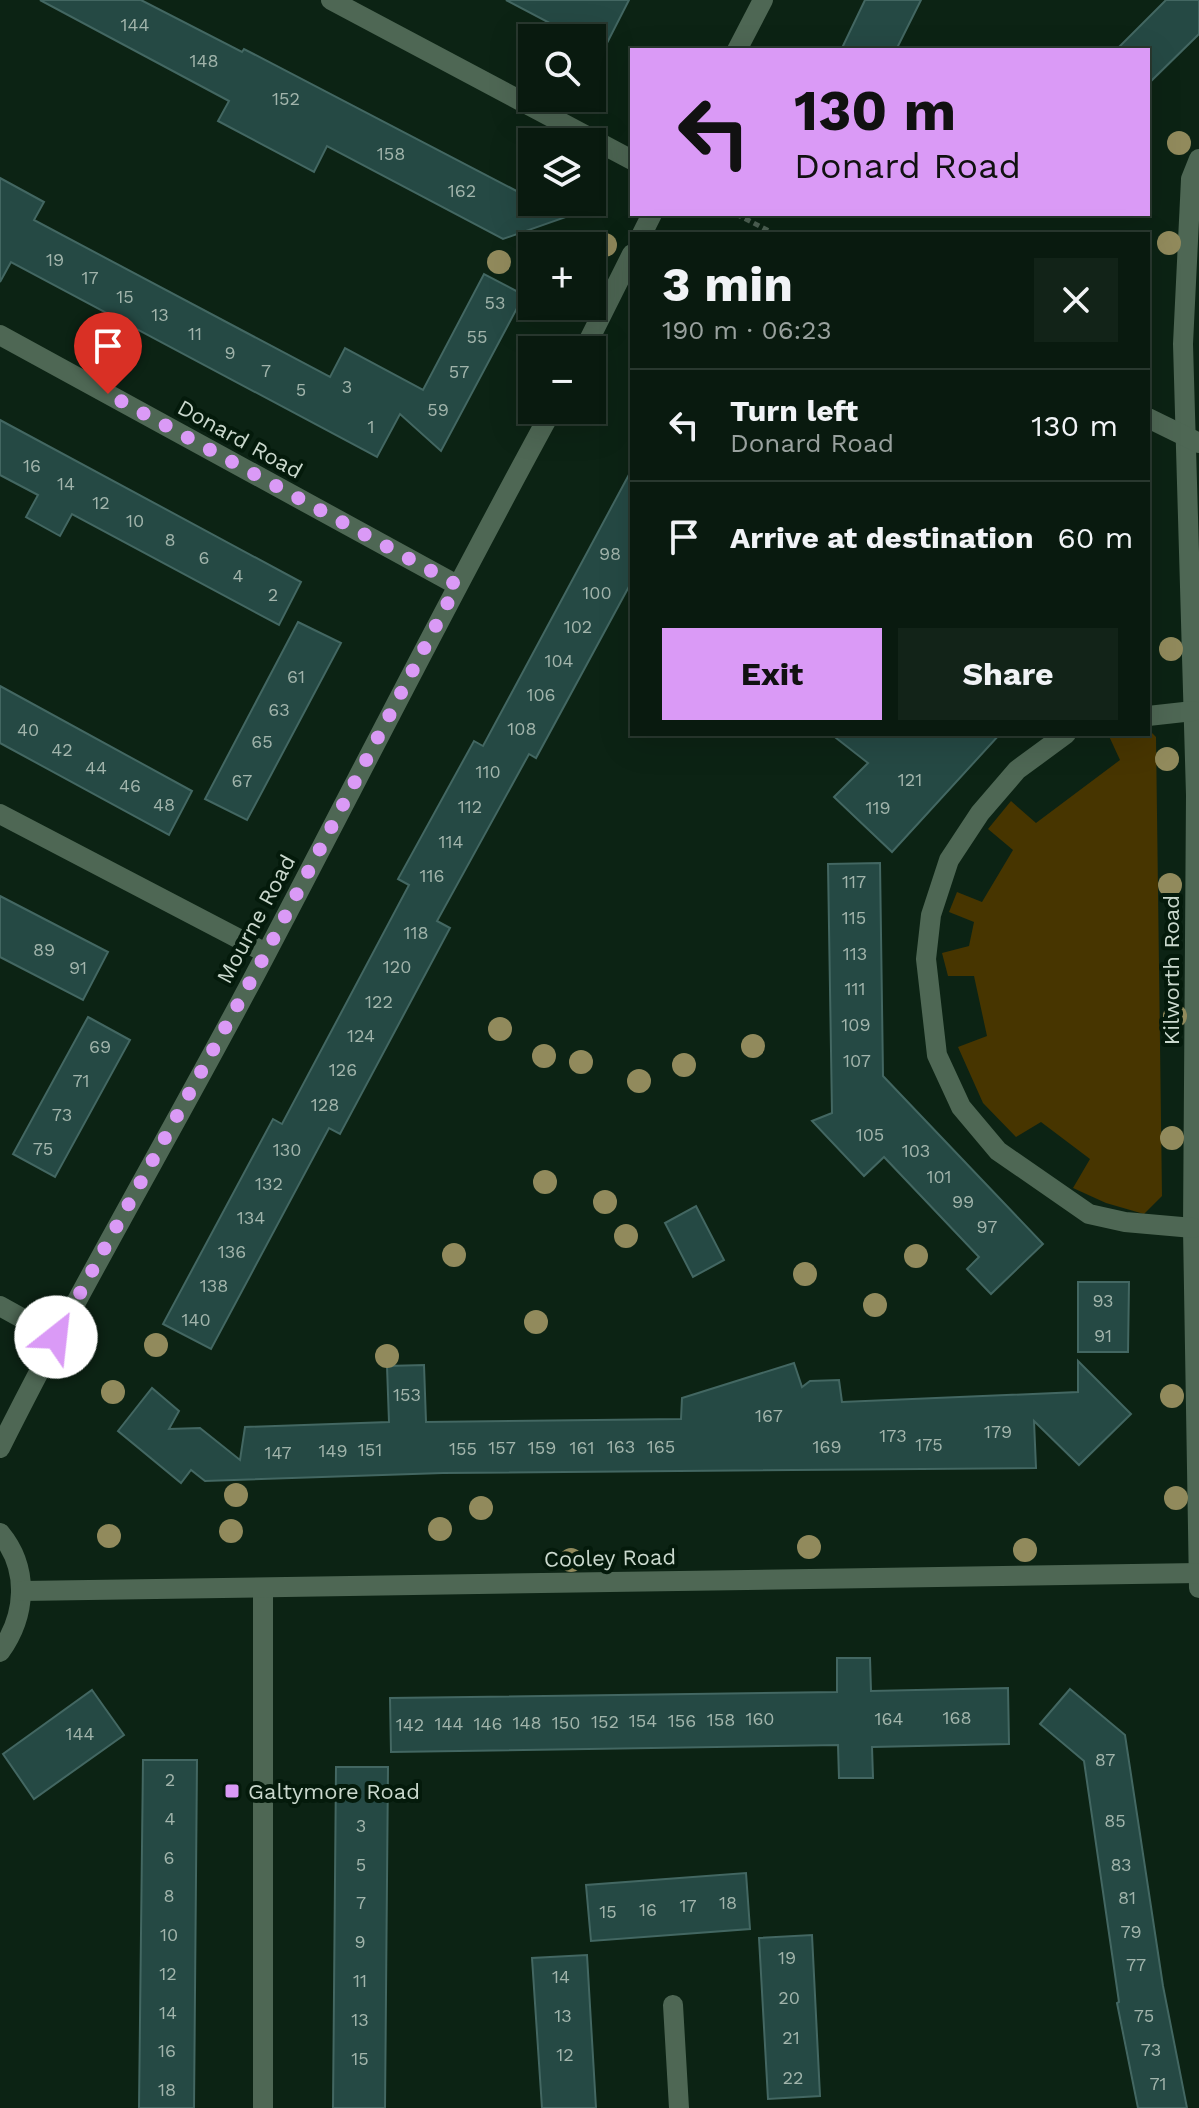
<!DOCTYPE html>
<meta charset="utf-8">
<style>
body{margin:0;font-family:"Work Sans",sans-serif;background:#122318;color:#f1f3f6;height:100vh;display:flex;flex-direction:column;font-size:30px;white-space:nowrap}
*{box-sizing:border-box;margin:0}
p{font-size:26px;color:#99a19e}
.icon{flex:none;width:44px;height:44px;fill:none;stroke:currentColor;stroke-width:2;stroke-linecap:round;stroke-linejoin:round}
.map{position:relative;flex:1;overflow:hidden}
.drawer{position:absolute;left:630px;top:232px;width:520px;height:504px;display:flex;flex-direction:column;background:#091a0f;border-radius:0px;box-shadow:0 8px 32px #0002,0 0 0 2px #29382f}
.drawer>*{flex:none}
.banner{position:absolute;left:630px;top:48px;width:520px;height:168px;border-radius:0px;box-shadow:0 8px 32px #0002,0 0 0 2px #29382f;background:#da9af6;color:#111;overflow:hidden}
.fabs{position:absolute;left:518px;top:24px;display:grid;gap:16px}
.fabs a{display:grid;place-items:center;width:88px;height:88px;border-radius:0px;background:#091a0f;box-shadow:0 8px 32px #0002,0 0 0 2px #29382f;font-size:40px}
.pin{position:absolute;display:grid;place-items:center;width:68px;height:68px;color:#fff;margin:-82px -34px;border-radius:50% 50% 50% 0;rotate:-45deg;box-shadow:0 0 8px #0007}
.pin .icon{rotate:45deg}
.me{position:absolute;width:88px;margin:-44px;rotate:29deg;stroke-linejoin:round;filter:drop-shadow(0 0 6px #0008)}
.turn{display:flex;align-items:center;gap:28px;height:168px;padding:0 32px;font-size:36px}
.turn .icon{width:104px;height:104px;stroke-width:2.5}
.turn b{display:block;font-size:56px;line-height:68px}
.round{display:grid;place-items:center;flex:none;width:84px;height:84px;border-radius:0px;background:#122318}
.overview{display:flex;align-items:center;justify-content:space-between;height:136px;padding:0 32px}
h1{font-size:48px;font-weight:700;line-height:60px}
.primary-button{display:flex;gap:16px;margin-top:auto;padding:16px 32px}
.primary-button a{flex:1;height:92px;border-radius:0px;background:#da9af6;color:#111;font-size:32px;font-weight:700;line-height:92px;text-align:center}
.primary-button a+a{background:#122318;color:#f1f3f6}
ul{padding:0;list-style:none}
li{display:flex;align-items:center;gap:24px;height:112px;padding:0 32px;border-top:2px solid #29382f}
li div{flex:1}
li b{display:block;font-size:30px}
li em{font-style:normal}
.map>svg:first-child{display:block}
</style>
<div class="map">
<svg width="1199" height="2108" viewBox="0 0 1199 2108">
<rect width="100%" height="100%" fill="#0c2314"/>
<path fill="#473500" d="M1148,729L1156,737L1162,1196L1144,1214L1106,1203L1073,1188L1090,1159L1041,1122L1016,1137L983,1103L958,1047L987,1036L974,976H948L942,953L969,946L974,922L949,912L957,892L982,902L1013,850L988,829L1011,801L1036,823L1120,760L1108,734H1148Z"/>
<g fill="#254944" stroke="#436762" stroke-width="2">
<path d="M40,0H141L242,52L244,49L532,199V202L566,217L503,239L327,146L314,172L218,121L229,101Z"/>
<path d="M506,0H629L603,51L592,45V38H578Z"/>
<path d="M865,0H921L896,50H841Z"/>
<path d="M1166,0H1199V34L1148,84V50H1116Z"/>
<path d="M0,178L44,202L34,220L330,377L345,348L423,390L484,274L524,295L441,451L400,414L377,457L11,262L0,282Z"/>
<path d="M0,420L301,582L279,625L72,514L60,536L26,517L38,495L0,475Z"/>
<path d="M632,469V581L536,758L529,754L437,921L450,928L340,1134L329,1128L211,1349L163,1324L273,1119L282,1124L409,885L398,879L474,741L483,746Z"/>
<path d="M298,622L341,643L247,820L205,799Z"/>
<path d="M0,686L192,791L169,835L0,743Z"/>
<path d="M831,734H1000L892,852L834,797L868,763Z"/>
<path d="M880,863L883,1076L1043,1244L991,1294L967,1269L979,1257L884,1157L864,1176L812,1121L832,1113L828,864Z"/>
<path d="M0,896L108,952L83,1000L0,957Z"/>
<path d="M88,1017L130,1040L55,1177L13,1154Z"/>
<path d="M696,1206L724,1260L693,1277L665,1223Z"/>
<path d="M1078,1282H1129L1128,1352H1078Z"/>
<path d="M1078,1361L1131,1414L1079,1465L1034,1421L1036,1468L443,1473L205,1481L191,1470L181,1483L118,1431L152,1388L179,1411L169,1429L200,1428L240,1460L245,1427L389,1422L387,1366L424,1365L426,1422L681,1419L682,1398L794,1363L802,1387L810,1381L839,1380L842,1402L1078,1392Z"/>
<path d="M837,1658H870L871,1691L1008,1688L1009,1744L872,1747L873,1778H839L838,1745L391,1752L390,1698L837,1692Z"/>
<path d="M1070,1689L1125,1735L1163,1986L1187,2108H1138L1117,2003L1119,2002L1084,1761L1040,1724Z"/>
<path d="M92,1690L124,1735L34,1799L3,1754Z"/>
<path d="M143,1760H197L194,2108H139Z"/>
<path d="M336,1767H388L385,2108H333Z"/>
<path d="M746,1873L750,1929L591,1941L586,1885Z"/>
<path d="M812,1935L820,2096L768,2099L759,1938Z"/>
<path d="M587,1955L596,2108H542L532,1958Z"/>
</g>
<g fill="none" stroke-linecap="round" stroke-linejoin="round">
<path stroke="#4f6355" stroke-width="5" stroke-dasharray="6 4" stroke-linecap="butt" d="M736,214L775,234"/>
<g stroke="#4e6754" stroke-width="20">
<path d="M331,0L632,160"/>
<path d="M737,50L763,0"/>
<path d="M1199,159L1191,179L1183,344L1196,795L1193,1228L1199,1588"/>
<path d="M642,234L652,214"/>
<path d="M0,335L457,585"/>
<path d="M584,350L632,254"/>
<path d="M1148,418L1199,443"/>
<path d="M1148,716L1193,711"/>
<path d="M1066,734L1017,770L980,813L949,860L931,915L926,959L937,1055L961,1107L998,1151L1089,1214L1125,1222L1193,1228"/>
<path d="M0,814L266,953"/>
<path d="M0,1306L56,1337"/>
<path d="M0,1448C84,1280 180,1118 267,952C362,771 454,589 552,410"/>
<path d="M0,1533C30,1569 26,1616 0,1652"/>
<path d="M263,1588V2108"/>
<path d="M22,1591L1199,1573"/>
<path d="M673,2005L679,2108"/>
</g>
</g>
<g fill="#918a5c">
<circle cx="1179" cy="143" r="12"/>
<circle cx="1169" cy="243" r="12"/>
<circle cx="605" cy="245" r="12"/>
<circle cx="499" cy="262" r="12"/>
<circle cx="1171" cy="649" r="12"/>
<circle cx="1167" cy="759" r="12"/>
<circle cx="1170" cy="885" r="12"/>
<circle cx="1175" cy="1016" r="12"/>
<circle cx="500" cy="1029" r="12"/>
<circle cx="753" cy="1046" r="12"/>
<circle cx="544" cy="1056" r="12"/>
<circle cx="581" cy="1062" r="12"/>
<circle cx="684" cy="1065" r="12"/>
<circle cx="639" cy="1081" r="12"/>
<circle cx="1172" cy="1138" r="12"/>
<circle cx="545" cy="1182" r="12"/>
<circle cx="605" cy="1202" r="12"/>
<circle cx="626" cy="1236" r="12"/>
<circle cx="454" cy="1255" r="12"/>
<circle cx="916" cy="1256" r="12"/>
<circle cx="805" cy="1274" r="12"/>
<circle cx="875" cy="1305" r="12"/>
<circle cx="536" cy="1322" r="12"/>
<circle cx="156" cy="1345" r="12"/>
<circle cx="387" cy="1356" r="12"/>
<circle cx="113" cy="1392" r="12"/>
<circle cx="1172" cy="1396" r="12"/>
<circle cx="236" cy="1495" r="12"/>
<circle cx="1176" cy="1498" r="12"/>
<circle cx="481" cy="1508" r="12"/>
<circle cx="440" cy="1529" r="12"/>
<circle cx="231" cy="1531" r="12"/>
<circle cx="109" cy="1536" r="12"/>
<circle cx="809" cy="1547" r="12"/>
<circle cx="1025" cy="1550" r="12"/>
<circle cx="571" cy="1560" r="12"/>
</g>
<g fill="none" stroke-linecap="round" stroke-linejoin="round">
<path stroke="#da9af6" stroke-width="14" stroke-dasharray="0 25.2" d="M56,1337L266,953L457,585L108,394"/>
</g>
<rect fill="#da9af6" stroke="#041a0b" stroke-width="3" x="224" y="1783" width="16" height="16" rx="4"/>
<g text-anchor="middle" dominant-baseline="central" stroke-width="8" stroke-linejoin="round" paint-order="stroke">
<g font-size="18" fill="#a1b4ab">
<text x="135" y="24">144</text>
<text x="204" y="60">148</text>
<text x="286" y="98">152</text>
<text x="391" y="153">158</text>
<text x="462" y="190">162</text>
<text x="55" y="259">19</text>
<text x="90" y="277">17</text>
<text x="125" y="296">15</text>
<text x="495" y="302">53</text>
<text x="160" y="314">13</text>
<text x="195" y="333">11</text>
<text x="477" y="336">55</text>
<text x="230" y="352">9</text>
<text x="266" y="370">7</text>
<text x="459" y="371">57</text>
<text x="347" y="386">3</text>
<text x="301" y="389">5</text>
<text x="438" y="409">59</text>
<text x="371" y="426">1</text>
<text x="32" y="465">16</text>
<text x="66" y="483">14</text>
<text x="101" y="502">12</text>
<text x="135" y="520">10</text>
<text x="170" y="539">8</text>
<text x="610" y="553">98</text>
<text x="204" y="557">6</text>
<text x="238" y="575">4</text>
<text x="597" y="592">100</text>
<text x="273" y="594">2</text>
<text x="578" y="626">102</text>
<text x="559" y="660">104</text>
<text x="296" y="676">61</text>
<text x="541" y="694">106</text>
<text x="279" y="709">63</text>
<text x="522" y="728">108</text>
<text x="28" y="729">40</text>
<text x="262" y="741">65</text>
<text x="62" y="749">42</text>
<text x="96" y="767">44</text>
<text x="488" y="771">110</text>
<text x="910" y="779">121</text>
<text x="242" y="780">67</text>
<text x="130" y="785">46</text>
<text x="164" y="804">48</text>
<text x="470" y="806">112</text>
<text x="878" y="807">119</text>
<text x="451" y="841">114</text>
<text x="432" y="875">116</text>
<text x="854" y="881">117</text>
<text x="854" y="917">115</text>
<text x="416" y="932">118</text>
<text x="44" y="949">89</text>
<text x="855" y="953">113</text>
<text x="397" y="966">120</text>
<text x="78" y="967">91</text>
<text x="855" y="988">111</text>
<text x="379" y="1001">122</text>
<text x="856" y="1024">109</text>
<text x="361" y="1035">124</text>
<text x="100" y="1046">69</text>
<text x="857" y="1060">107</text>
<text x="343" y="1069">126</text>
<text x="81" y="1080">71</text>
<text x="325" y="1104">128</text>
<text x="62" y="1114">73</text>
<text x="870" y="1134">105</text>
<text x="43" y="1148">75</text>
<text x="287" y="1149">130</text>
<text x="916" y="1150">103</text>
<text x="939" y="1176">101</text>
<text x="269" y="1183">132</text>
<text x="963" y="1201">99</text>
<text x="251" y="1217">134</text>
<text x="987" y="1226">97</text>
<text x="232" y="1251">136</text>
<text x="214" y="1285">138</text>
<text x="1103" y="1300">93</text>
<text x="196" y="1319">140</text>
<text x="1103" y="1335">91</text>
<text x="407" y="1394">153</text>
<text x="769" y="1415">167</text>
<text x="998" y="1431">179</text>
<text x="893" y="1435">173</text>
<text x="929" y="1444">175</text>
<text x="621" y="1446">163</text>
<text x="661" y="1446">165</text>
<text x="827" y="1446">169</text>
<text x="502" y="1447">157</text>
<text x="542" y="1447">159</text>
<text x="582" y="1447">161</text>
<text x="463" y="1448">155</text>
<text x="370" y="1449">151</text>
<text x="333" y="1450">149</text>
<text x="278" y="1452">147</text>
<text x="957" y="1717">168</text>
<text x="760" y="1718">160</text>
<text x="889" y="1718">164</text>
<text x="721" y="1719">158</text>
<text x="643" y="1720">154</text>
<text x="682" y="1720">156</text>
<text x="605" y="1721">152</text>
<text x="527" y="1722">148</text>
<text x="566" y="1722">150</text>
<text x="449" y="1723">144</text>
<text x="488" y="1723">146</text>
<text x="410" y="1724">142</text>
<text x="80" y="1733">144</text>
<text x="1105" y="1759">87</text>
<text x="170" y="1779">2</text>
<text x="170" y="1818">4</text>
<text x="1115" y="1820">85</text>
<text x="361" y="1825">3</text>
<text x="169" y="1857">6</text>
<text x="361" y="1864">5</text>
<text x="1121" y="1864">83</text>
<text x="169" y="1895">8</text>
<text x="1127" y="1897">81</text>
<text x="361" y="1902">7</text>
<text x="728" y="1902">18</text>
<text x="688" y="1905">17</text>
<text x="648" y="1909">16</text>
<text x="608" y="1911">15</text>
<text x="1131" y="1931">79</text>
<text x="169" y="1934">10</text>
<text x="360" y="1941">9</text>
<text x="787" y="1957">19</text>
<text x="1136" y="1964">77</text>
<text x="168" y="1973">12</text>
<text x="561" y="1976">14</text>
<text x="360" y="1980">11</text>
<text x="789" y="1997">20</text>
<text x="168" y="2012">14</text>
<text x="563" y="2015">13</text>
<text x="1144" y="2015">75</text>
<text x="360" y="2019">13</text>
<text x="791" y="2037">21</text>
<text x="1151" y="2049">73</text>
<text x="167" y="2050">16</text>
<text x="565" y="2054">12</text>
<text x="360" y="2058">15</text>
<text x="793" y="2077">22</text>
<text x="1158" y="2083">71</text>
<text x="167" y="2089">18</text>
</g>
<g font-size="22" fill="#cad8cd" stroke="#041a0b">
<text transform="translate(240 439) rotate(29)">Donard Road</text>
<text transform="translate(256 919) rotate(-62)">Mourne Road</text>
<text transform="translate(1171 970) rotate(-90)">Kilworth Road</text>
<text transform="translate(610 1558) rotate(-1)">Cooley Road</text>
</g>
<g font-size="22" fill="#cad8cd" stroke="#041a0b" text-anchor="start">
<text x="248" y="1791">Galtymore Road</text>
</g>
</g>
</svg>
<div class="fabs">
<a><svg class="icon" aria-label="search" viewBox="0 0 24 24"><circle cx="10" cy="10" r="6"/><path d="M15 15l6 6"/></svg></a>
<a><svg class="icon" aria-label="layers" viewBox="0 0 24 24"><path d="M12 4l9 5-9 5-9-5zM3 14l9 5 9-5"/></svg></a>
<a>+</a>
<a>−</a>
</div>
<div class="pin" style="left:108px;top:394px;background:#d93025"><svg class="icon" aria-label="arrive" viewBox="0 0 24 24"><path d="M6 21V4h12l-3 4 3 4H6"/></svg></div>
<svg class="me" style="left:56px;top:1337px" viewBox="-20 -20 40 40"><circle r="19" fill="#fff"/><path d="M0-13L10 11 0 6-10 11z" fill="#da9af6"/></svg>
<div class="banner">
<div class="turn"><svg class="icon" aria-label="left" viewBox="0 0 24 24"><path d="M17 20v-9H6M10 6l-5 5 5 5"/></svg><div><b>130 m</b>Donard Road</div></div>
</div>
<section class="drawer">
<div class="overview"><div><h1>3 min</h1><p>190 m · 06:23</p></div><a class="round"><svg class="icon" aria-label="close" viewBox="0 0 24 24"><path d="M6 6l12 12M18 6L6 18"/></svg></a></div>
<ul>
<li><svg class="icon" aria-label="left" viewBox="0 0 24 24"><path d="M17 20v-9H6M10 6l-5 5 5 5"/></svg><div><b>Turn left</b><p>Donard Road</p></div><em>130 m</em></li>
<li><svg class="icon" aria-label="arrive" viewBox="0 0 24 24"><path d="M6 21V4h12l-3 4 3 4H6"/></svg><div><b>Arrive at destination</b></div><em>60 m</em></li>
</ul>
<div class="primary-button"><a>Exit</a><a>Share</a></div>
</section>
</div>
